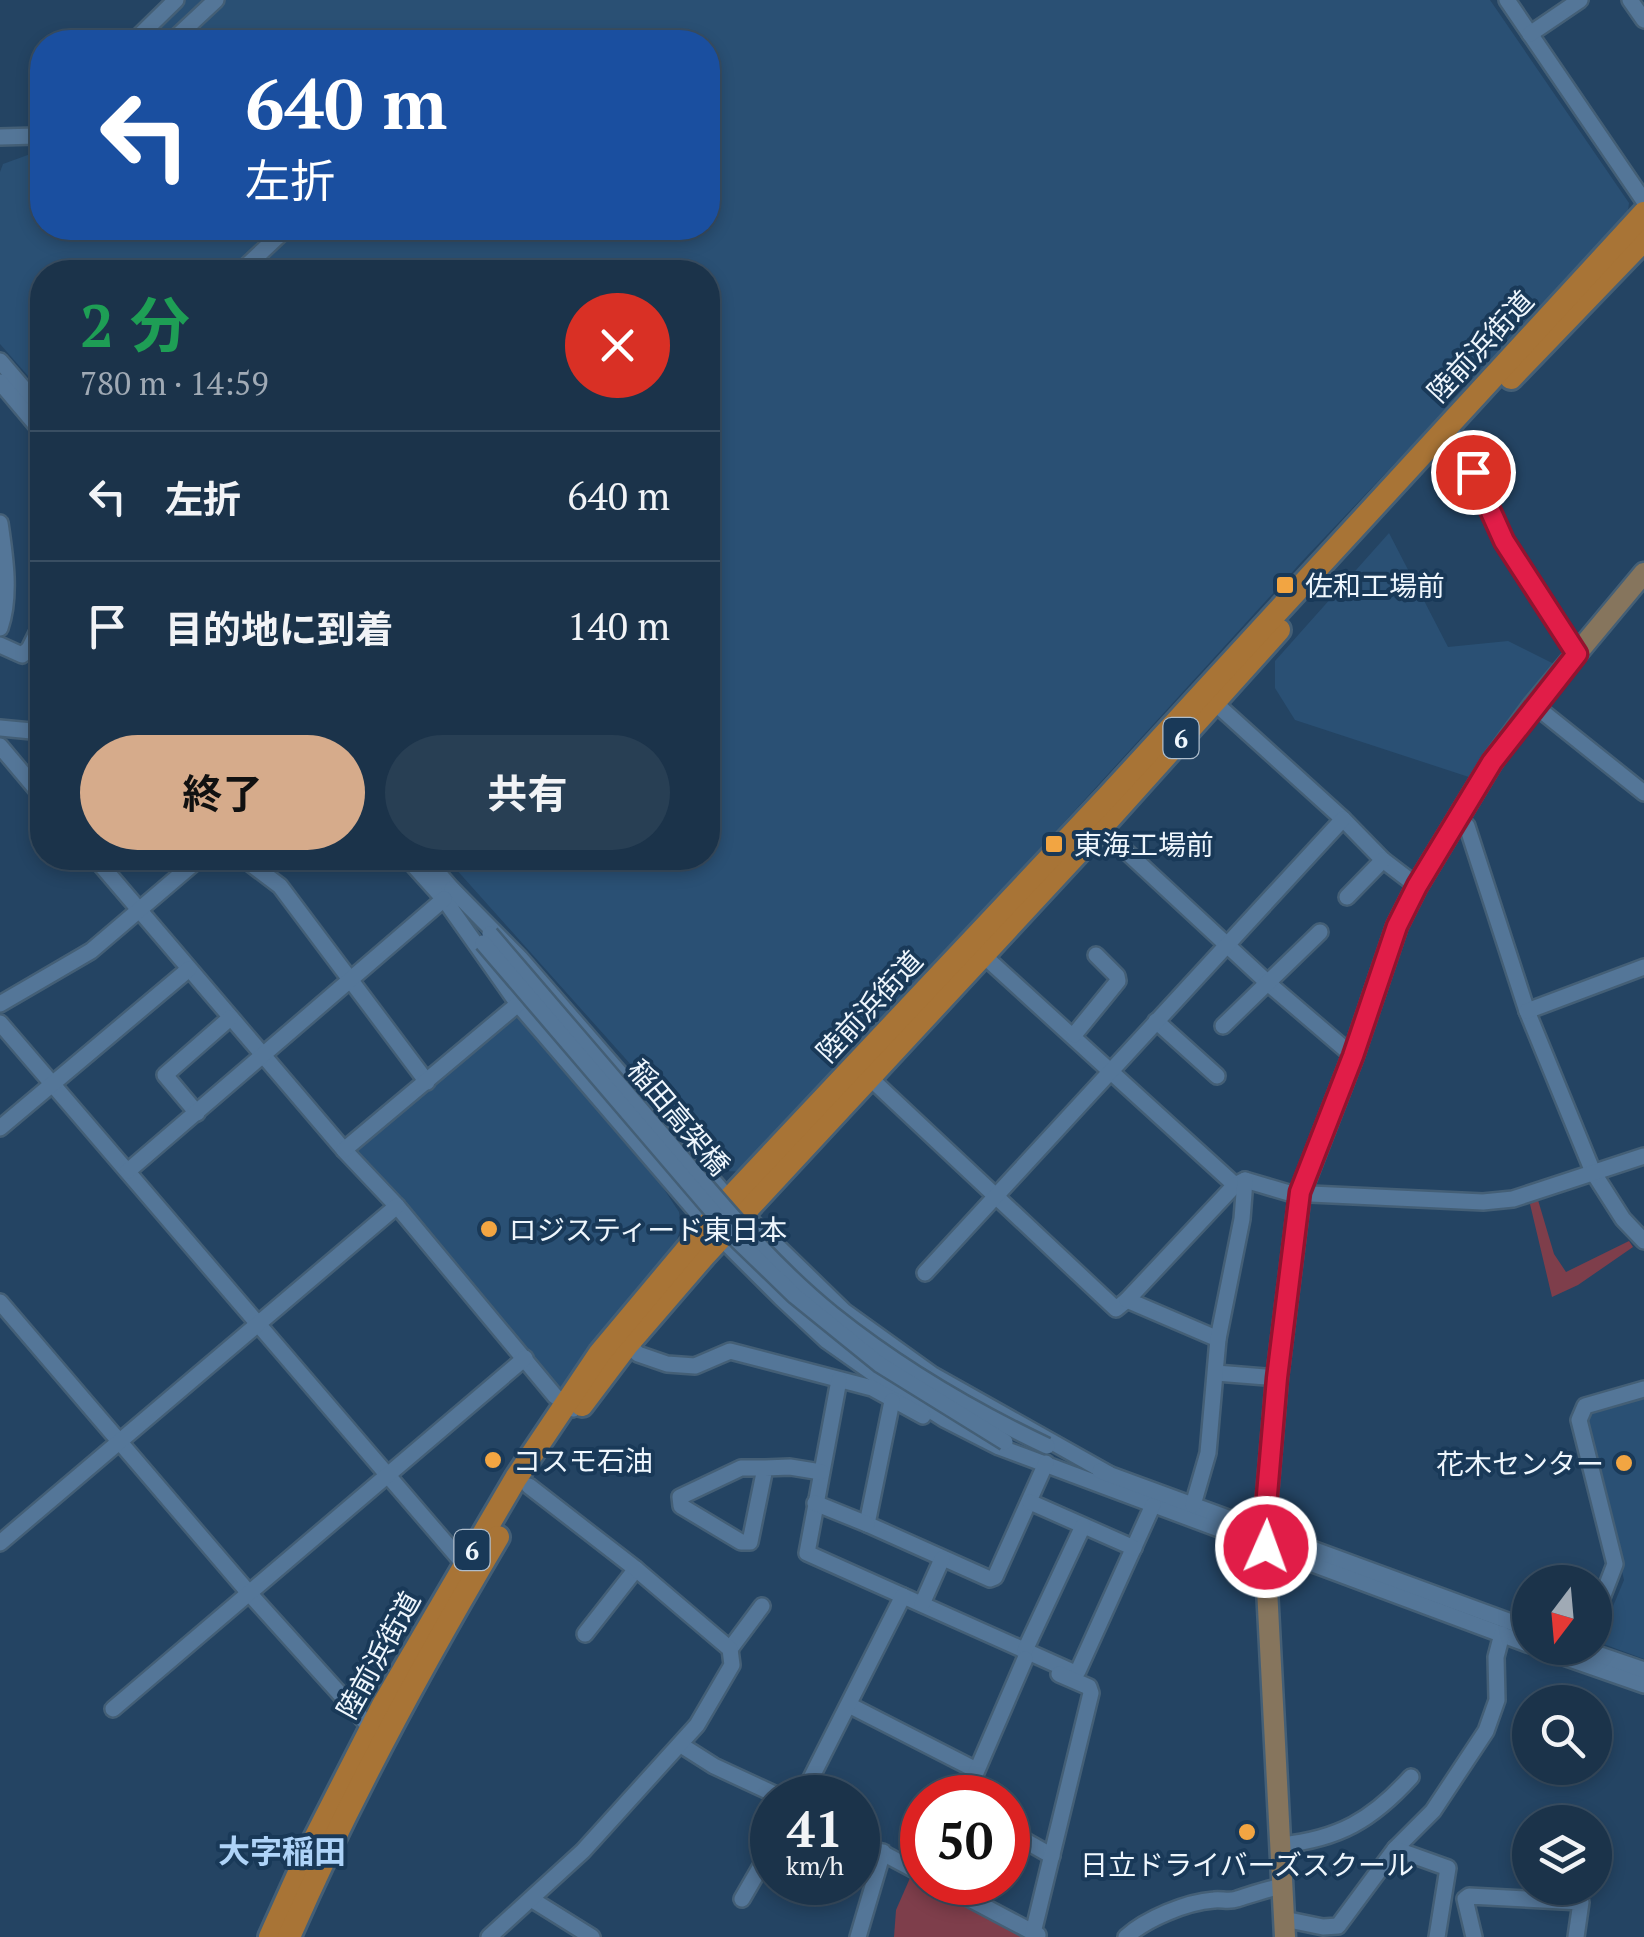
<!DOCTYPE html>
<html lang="ja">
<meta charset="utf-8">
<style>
body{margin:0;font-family:"PT Serif","Noto Sans JP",serif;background:#283f54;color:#f1f3f6;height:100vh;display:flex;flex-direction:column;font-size:38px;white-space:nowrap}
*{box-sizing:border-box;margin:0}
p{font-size:32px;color:#a0aab5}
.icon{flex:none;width:55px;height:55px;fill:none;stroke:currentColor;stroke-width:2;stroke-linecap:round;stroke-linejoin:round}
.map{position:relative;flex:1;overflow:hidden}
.side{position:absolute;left:30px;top:260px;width:690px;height:610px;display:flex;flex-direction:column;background:#1b334a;border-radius:40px;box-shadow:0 5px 15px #0003,0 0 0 2px #394e62}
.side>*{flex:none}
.guide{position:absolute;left:30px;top:30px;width:690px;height:210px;border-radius:40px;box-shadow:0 5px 15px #0003,0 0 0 2px #394e62;background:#1a4fa0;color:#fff;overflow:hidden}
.needle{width:65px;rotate:196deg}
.tools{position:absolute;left:1512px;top:1565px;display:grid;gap:20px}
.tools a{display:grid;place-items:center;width:100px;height:100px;border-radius:50%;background:#1b334a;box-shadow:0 5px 15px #0003,0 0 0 2px #394e62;font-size:50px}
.speed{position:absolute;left:750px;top:1775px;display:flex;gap:20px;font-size:50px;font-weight:700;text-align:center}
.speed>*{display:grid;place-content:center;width:130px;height:130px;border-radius:50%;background:#1b334a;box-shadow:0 5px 15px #0003,0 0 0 2px #394e62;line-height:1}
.speed small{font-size:25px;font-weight:400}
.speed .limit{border:15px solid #d22;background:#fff;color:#111}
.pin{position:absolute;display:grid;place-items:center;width:85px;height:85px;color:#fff;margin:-42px;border:5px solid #fff;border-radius:50%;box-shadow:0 2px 10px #0007}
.me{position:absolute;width:110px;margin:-55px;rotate:2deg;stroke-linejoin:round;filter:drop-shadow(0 0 8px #0008)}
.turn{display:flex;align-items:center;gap:35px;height:210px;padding:0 50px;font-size:45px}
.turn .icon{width:130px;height:130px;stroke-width:2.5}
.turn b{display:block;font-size:70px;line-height:85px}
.round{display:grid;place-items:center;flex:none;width:105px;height:105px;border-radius:52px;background:#283f54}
.summary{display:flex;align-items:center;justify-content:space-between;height:170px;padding:0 50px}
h1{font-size:60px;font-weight:700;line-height:75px;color:#1e9e55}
.cta{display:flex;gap:20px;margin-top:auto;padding:20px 50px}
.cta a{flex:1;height:115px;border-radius:60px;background:#d6ab8b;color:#111;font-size:40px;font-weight:700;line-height:115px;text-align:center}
.cta a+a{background:#283f54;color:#f1f3f6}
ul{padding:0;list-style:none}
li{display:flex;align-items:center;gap:30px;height:130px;padding:0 50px;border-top:2px solid #394e62}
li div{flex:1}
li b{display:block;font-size:38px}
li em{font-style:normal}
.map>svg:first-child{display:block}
</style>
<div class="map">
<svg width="1644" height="1937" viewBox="0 0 1644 1937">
<rect width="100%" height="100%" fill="#244463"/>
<g fill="#2a5074">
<path d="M184,0H1490L1629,203L1627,219L1306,557L745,1172L726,1171L446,858H708V272H42V392L0,344V172L3,164L36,152L35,143L42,137V228H708V42H140Z"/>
<path d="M1389,533L1448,647L1508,641L1558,666L1475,779L1295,720L1275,688V661Z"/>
<path d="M517,1013L660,1183L679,1212L681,1227L676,1242L630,1298L561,1394L355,1153Z"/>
<path d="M1644,1395V1659L1598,1642L1624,1580L1585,1413Z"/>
</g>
<g fill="#7e3e4b">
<path d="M1538,1200L1554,1254L1566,1272L1629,1241L1633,1247L1578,1285L1552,1297L1530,1204Z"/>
<path d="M910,1878L1023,1937H894L896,1910Z"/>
</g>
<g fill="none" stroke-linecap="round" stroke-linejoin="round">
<defs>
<g id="minor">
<path d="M1507,0L1644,201"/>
<path d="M1630,0L1644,20"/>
<path d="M1530,34L1580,0"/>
<path d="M133,42L176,0"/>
<path d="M171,42L216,0"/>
<path d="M0,137L36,136L42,132"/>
<path d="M240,272L287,228"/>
<path d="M0,361L42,410"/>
<path d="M0,382L42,432"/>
<path d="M1457,437L1505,541L1577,654"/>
<path d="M0,523C5,557 11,596 0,628"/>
<path d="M0,645L22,655L29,649L42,623"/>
<path d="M1214,702L1343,819L1383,860L1417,886"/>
<path d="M1534,705L1644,793"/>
<path d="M0,728L42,732"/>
<path d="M0,746L42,796"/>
<path d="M1458,818L1467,826L1527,1011L1593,1172L1623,1219L1644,1241"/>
<path d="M1101,828L1269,984L1353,1056"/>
<path d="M95,858L344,1150L397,1206L555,1396L573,1409"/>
<path d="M243,858L280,886L427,1082"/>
<path d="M407,858L451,907"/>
<path d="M425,858L458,896"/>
<path d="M452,889L520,958L729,1199L844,1311L933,1375L1109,1474"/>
<path d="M1347,897L1383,860"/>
<path d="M444,899L518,1004L707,1224L781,1298L826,1340L877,1376L944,1419L999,1447L1530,1645"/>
<path d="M983,955L1235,1185L1245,1180L1289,1193L1483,1202L1513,1199L1644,1156"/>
<path d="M0,1004L91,951L200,858"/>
<path d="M1527,1011L1644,967"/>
<path d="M1156,1021L1217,1076"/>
<path d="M0,1023L469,1570"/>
<path d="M1223,1026L1320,932"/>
<path d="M1074,1035L1118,981L1117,976L1096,955"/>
<path d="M869,1077L1116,1309L1127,1300"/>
<path d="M197,1113L165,1075L230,1018"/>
<path d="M0,1128L189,969"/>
<path d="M344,1150L518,1004"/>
<path d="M128,1171L444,899"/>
<path d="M925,1273L1343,819"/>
<path d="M0,1302L249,1593L376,1734"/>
<path d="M1218,1339L1127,1300L1235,1185"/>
<path d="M628,1344L638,1354L667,1364L695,1366L730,1351L872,1388L923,1416"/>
<path d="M1216,1373L1277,1378"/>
<path d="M839,1380L807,1553L1073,1672L1078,1671L1153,1505"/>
<path d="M892,1401L867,1524L990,1579L995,1577L1046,1463"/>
<path d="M765,1468H741L680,1497L681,1506L741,1542H750L765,1468L790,1467L821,1472"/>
<path d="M1100,1471L1530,1629"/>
<path d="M1030,1502L1134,1548"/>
<path d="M815,1503L867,1524"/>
<path d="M1193,1505L1208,1453L1218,1339L1242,1219L1245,1180"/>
<path d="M0,1543L397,1206"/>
<path d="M922,1604L942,1559"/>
<path d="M1595,1616L1615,1564L1579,1420L1585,1406L1644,1389"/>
<path d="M585,1634L636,1569"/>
<path d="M1538,1648L1644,1685"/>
<path d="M1580,1648L1644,1670"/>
<path d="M730,1649L762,1606"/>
<path d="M1025,1650L1083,1526"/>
<path d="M849,1705L976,1770"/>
<path d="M113,1709L525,1358"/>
<path d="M681,1745L714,1766L783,1798"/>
<path d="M801,1798L903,1596"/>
<path d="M965,1798L1025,1659"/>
<path d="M1008,1831L1052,1856"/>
<path d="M858,1840L922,1874"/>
<path d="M1281,1845C1339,1839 1372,1820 1411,1777"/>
<path d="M1395,1849L1433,1811L1486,1731L1497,1700L1496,1657L1502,1634"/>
<path d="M938,1882L1038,1935"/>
<path d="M531,1899L592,1937"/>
<path d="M742,1899L772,1847"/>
<path d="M1284,1919L1323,1927L1338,1926L1395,1849L1448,1868L1437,1937"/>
<path d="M1033,1933L1091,1693L1089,1687L1059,1674"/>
<path d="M489,1937L583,1851L697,1725L732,1665L730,1649L636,1569L529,1486"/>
<path d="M858,1937L883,1852"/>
<path d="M1126,1937C1146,1919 1186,1902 1214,1900C1222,1899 1229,1902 1237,1899C1253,1894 1266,1889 1283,1886"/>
<path d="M1474,1937L1465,1899L1469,1896L1581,1902L1576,1937"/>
</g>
<path id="major" d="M1285,1937L1264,1530L1277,1378L1300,1193L1353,1056L1397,926L1417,886L1492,762L1534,705L1644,573"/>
<g id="highway">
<path d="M1511,378L1644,240"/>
<path d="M582,1405L628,1344L704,1256L1101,828L1279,630"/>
<path d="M270,1937L311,1846L383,1705L516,1478L600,1353L729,1199L1108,796L1644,213"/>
<path d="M289,1937C349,1799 421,1667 498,1537"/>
</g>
</defs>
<use href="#minor" stroke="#445f76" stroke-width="20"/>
<use href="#major" stroke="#445f76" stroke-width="25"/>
<use href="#highway" stroke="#445f76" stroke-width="28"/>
<use href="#minor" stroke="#547698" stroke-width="15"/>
<use href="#major" stroke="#86755d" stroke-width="20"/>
<use href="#highway" stroke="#a87436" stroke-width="22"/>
<defs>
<g id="minor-bridge">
<path d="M490,934C548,1002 606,1069 664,1137C717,1199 769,1263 832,1314C898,1367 971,1410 1047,1446"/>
<path d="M483,943L738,1241L795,1296L879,1364L1005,1442"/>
</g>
</defs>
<use href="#minor-bridge" stroke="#445f76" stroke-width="20" stroke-linecap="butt"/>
<use href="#minor-bridge" stroke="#547698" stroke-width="15"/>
</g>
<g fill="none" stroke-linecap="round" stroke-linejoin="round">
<defs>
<path id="route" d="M1266,1547L1264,1530L1277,1378L1300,1192L1353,1056L1397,926L1417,886L1492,762L1577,654L1504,541L1473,472"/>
</defs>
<use href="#route" stroke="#92132f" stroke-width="25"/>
<use href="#route" stroke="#e11d48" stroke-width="18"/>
</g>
<g fill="#f2a542" stroke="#193958" stroke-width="4">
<rect x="1275" y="575" width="20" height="20" rx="5"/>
<rect x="1044" y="834" width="20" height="20" rx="5"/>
<circle cx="489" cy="1229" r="10"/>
<circle cx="493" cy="1460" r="10"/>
<circle cx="1624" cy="1463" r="10"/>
<circle cx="1247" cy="1832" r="10"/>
</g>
<g text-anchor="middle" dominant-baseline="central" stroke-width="8" stroke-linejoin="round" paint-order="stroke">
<g fill="#193958" stroke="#aebdcc" stroke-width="2.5">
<rect x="1163.5" y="718" width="35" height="40" rx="8"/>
<rect x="454.5" y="1530" width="35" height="40" rx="8"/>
</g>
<g font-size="25" font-weight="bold" fill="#eef6fd">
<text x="1181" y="738">6</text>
<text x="472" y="1550">6</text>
</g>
<g font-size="28" fill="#eef6fd" stroke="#193958">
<text transform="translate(1480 346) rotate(-47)">陸前浜街道</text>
<text transform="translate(869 1006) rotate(-47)">陸前浜街道</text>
<text transform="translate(679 1117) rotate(50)">稲田高架橋</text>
<text transform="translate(378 1655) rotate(-61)">陸前浜街道</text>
</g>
<g font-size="28" fill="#eef6fd" stroke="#193958" text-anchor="start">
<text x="1305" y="585">佐和工場前</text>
<text x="1074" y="844">東海工場前</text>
<text x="509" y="1229">ロジスティード東日本</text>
<text x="513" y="1460">コスモ石油</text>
<text x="1604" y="1463" text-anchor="end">花木センター</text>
<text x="1247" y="1864" text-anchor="middle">日立ドライバーズスクール</text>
</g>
<g font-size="32" font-weight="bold" fill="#aed3f8" stroke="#193958">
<text x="282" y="1851">大字稲田</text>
</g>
</g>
</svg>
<div class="tools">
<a><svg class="needle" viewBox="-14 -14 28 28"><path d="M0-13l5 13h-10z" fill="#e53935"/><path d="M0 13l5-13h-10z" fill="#a0aab5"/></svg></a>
<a><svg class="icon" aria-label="search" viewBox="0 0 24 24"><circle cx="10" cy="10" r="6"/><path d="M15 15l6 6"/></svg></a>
<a><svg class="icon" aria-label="layers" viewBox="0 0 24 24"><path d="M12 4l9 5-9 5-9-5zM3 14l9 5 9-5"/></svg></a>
</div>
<div class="speed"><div>41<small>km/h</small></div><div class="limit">50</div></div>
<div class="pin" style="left:1473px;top:472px;background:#d93025"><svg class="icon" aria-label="arrive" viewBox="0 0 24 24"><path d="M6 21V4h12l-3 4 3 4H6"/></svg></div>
<svg class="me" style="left:1266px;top:1547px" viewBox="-20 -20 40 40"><circle r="17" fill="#e11d48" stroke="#fff" stroke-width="3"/><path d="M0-11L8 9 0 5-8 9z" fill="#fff"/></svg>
<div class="guide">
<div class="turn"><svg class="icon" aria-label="left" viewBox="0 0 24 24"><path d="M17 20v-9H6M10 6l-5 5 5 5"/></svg><div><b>640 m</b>左折</div></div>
</div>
<section class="side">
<div class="summary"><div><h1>2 分</h1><p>780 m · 14:59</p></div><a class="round" style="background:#d93025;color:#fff"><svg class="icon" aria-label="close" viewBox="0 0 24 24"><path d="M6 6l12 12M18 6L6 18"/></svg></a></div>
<ul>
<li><svg class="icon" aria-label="left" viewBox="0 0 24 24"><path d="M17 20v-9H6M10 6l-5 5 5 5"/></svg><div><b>左折</b></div><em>640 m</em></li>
<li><svg class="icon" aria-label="arrive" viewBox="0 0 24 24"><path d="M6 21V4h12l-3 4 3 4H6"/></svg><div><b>目的地に到着</b></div><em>140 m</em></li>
</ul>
<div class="cta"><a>終了</a><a>共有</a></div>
</section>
</div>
